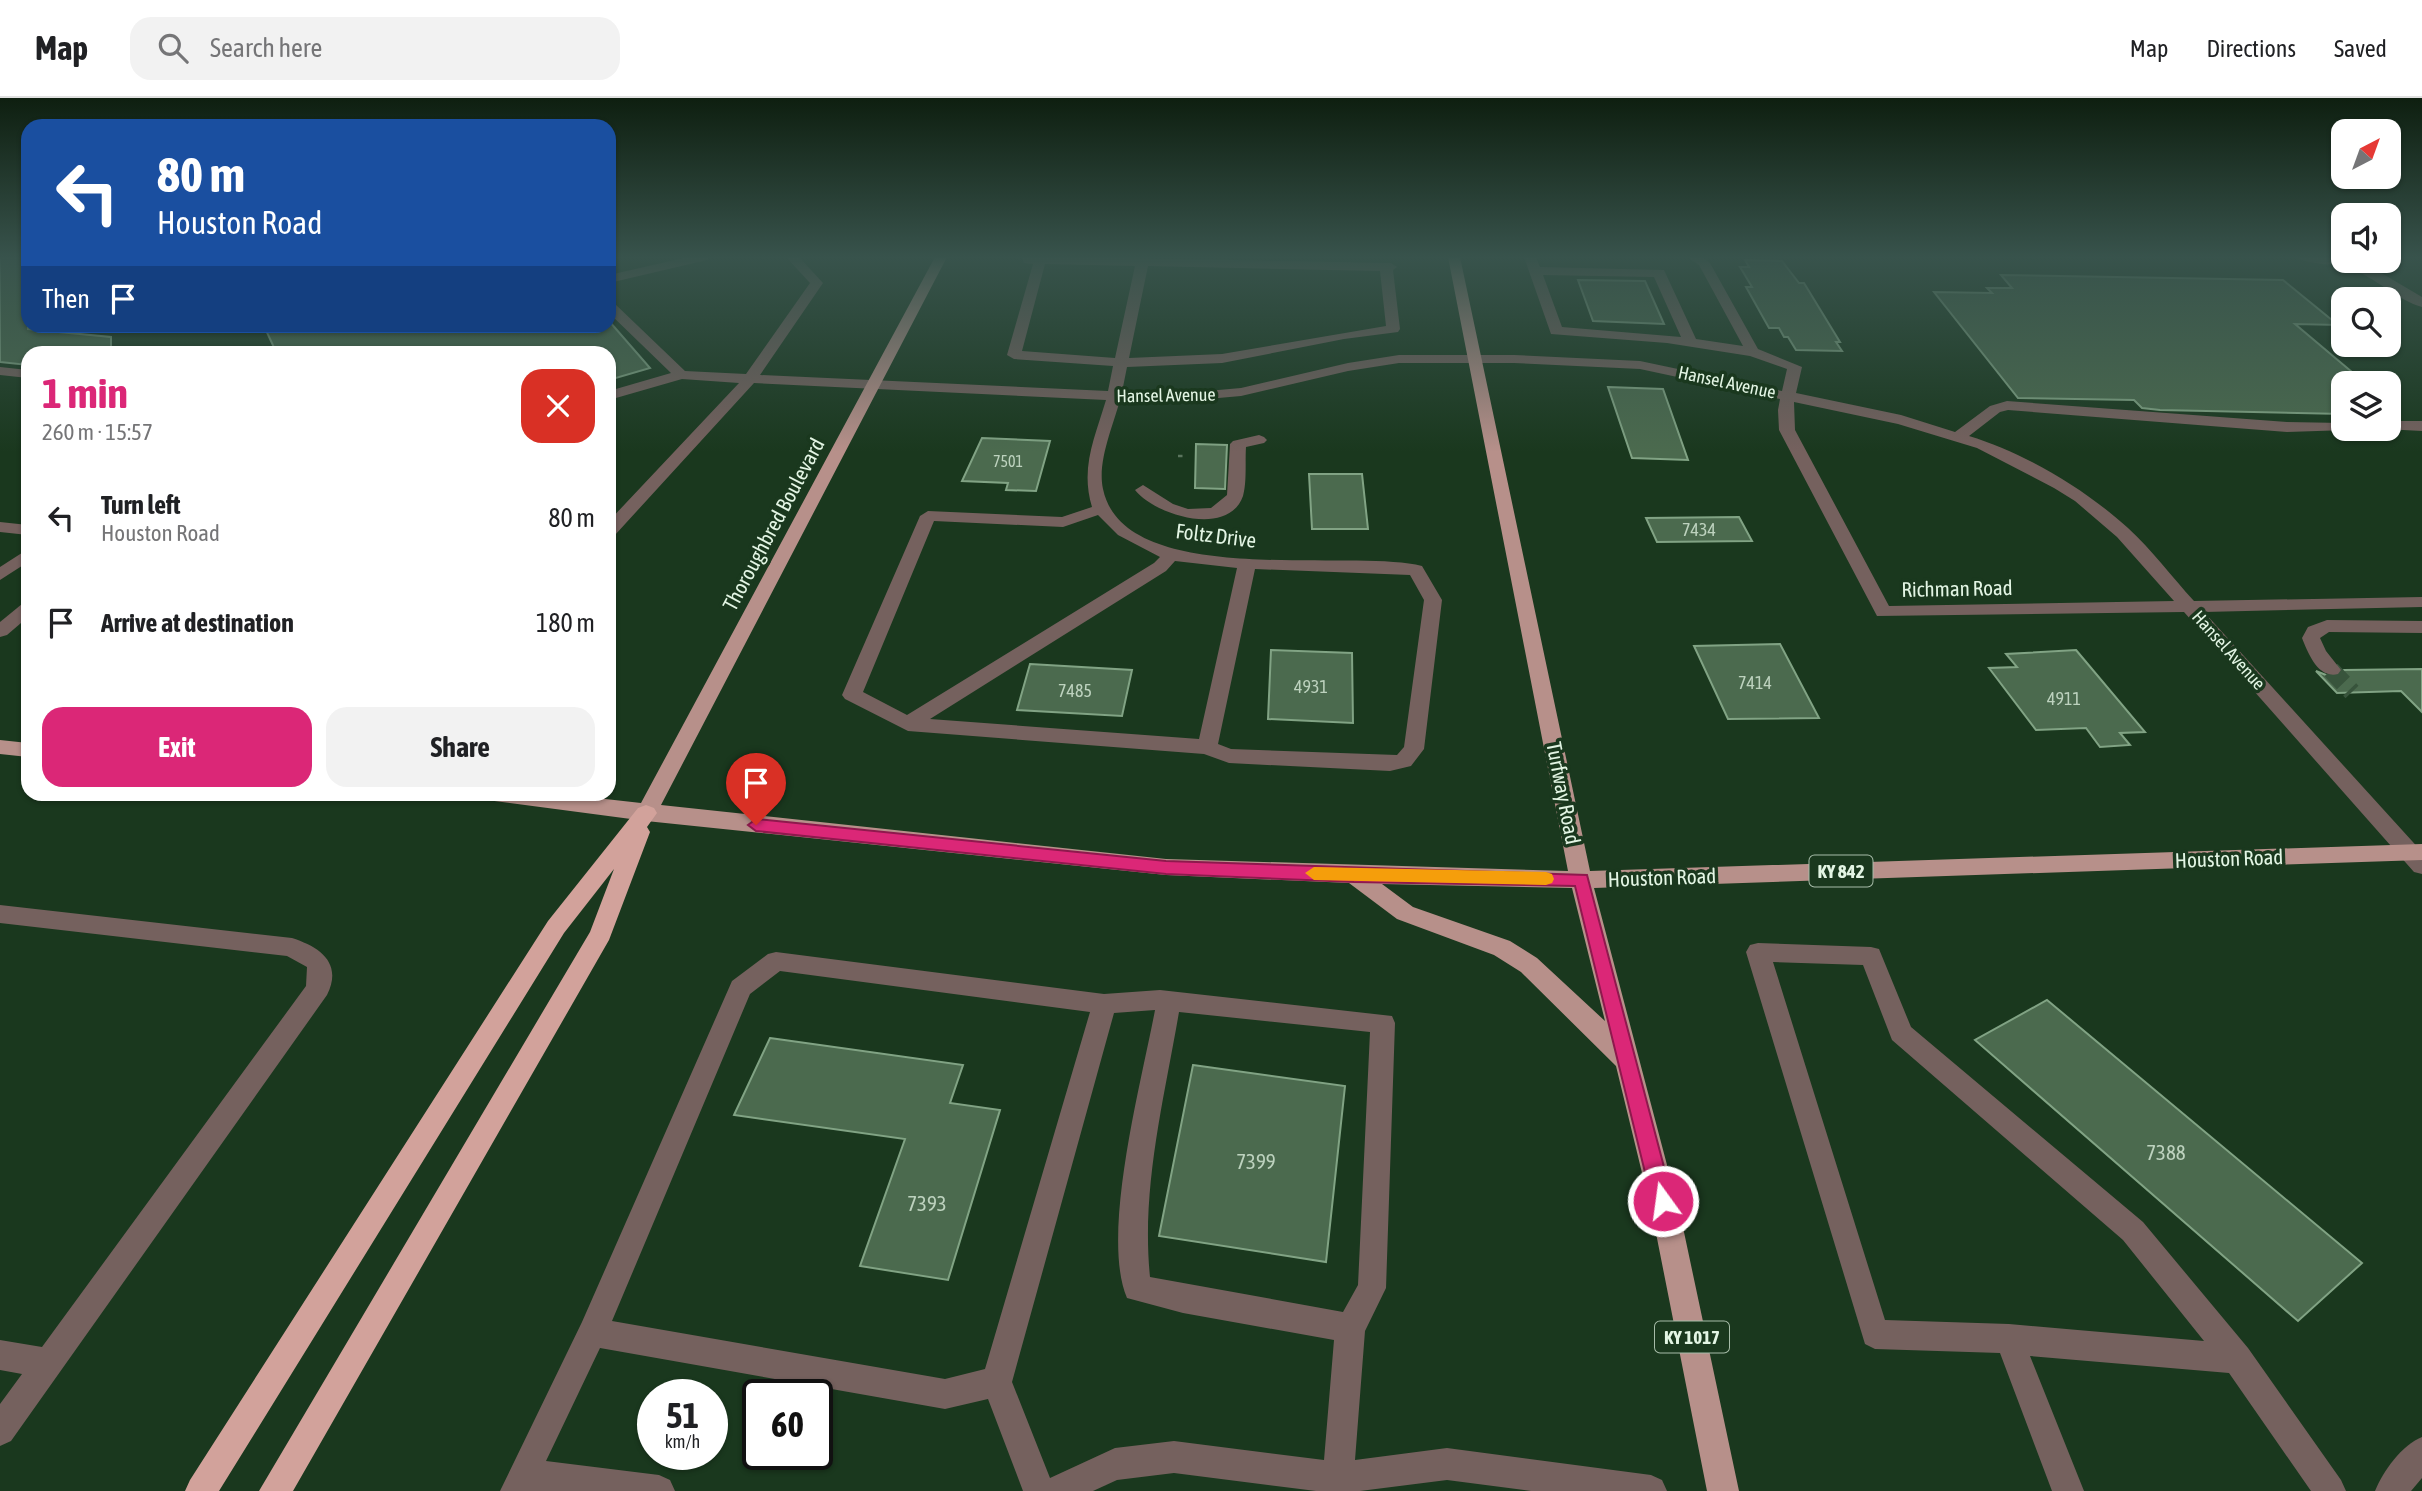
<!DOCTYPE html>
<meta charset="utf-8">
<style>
body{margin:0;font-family:"Asap Condensed",sans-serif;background:#f2f2f2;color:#202124;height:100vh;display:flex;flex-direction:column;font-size:26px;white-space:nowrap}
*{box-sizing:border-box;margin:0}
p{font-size:23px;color:#757577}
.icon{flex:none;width:38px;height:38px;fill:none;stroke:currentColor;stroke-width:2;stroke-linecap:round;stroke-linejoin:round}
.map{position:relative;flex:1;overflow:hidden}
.drawer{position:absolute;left:21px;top:248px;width:595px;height:455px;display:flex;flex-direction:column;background:#fff;border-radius:21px;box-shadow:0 2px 5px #0004}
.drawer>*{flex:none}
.banner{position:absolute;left:21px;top:21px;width:595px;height:214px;border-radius:21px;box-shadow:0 2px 5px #0004;background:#1a4fa0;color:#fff;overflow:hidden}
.needle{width:46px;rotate:41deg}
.buttons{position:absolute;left:2331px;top:21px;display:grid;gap:14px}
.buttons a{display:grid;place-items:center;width:70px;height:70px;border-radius:14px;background:#fff;box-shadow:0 2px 5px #0004;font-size:35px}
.speed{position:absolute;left:637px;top:1281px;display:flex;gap:14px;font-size:35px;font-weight:700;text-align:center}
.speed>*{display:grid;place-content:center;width:91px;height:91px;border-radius:50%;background:#fff;box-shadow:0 2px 5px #0004;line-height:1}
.speed small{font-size:18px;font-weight:400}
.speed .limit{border:4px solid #111;border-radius:10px;background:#fff;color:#111}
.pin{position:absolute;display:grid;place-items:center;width:60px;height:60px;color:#fff;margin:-72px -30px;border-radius:50% 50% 50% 0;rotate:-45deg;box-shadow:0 0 7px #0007}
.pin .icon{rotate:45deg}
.me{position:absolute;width:77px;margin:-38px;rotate:346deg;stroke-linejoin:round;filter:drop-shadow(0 0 5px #0008)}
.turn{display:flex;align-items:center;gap:24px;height:147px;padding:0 21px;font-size:32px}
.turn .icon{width:91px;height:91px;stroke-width:2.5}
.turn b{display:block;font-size:49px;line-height:60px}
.then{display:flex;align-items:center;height:66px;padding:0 21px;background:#0003;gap:14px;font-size:26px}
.round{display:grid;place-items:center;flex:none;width:74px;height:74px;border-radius:21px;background:#f2f2f2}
.headline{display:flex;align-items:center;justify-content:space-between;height:119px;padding:0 21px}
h1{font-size:42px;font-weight:700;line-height:52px;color:#db2777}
.button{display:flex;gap:14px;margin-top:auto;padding:14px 21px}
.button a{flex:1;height:80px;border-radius:21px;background:#db2777;color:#fff;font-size:28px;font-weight:700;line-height:80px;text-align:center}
.button a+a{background:#f2f2f2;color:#202124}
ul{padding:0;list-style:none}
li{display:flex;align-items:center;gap:21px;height:105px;padding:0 21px}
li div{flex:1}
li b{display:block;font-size:26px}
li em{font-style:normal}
header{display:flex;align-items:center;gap:42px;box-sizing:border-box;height:98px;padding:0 35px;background:#fff;border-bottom:2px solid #e0e0e0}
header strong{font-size:33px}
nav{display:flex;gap:38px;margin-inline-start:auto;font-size:24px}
.search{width:490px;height:63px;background:#f2f2f2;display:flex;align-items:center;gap:18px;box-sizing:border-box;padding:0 24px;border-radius:21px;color:#757577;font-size:26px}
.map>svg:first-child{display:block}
</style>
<header>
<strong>Map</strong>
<div class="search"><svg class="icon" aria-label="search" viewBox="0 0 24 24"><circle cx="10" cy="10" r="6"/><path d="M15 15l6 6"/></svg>Search here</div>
<nav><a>Map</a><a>Directions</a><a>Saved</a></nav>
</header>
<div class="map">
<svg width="2422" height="1393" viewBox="0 0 2422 1393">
<rect width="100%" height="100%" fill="#1a381e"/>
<g fill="#4b6a4e" stroke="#81a384" stroke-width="2">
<path d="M0,159H28V231L111,239V256H28V267L0,264Z"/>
<path d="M1745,162L1782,163L1799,185H1804L1840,244H1836L1842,253L1796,252L1788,239H1784L1779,230H1769L1746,189H1752L1740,169H1749Z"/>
<path d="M2001,177L2283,182L2338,227L2295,226L2365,285H2343V316L2160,312L2142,310L2134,302L2018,300L1934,194L1992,195L1987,190H2012Z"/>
<path d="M1578,182L1645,183L1664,226L1593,223Z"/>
<path d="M609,223L650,270L609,282V256H277L264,228H609Z"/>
<path d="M1608,289L1663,291L1688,362L1632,360Z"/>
<path d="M982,340L1050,343L1036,393L1006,392L1008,385L962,383Z"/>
<path d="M1196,346L1227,347L1225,391L1195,390Z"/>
<path d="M1309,376H1362L1368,431H1312Z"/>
<path d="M1739,419L1752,443L1657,444L1646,420Z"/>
<path d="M1780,546L1819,620L1728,621L1694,548Z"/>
<path d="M1271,552L1352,555L1353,625L1268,621Z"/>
<path d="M2076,552L2145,634L2120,635L2130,647L2100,649L2086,630L2036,632L1989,570L2017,569L2006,556Z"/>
<path d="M1030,566L1132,572L1122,618L1017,612Z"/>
<path d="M2422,571V614L2401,593L2337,595L2316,573L2331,579L2340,578L2344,572Z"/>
<path d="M2047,902L2362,1165L2298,1223L1975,942Z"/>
<path d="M770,940L963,967L950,1005L1000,1012L948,1182L860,1168L905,1041L734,1017Z"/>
<path d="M1193,967L1345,988L1326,1164L1159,1138Z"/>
</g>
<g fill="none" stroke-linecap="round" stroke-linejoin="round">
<path stroke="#38543c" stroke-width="18" stroke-dasharray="18 9" stroke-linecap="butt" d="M2331,572L2352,594"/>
<path stroke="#5a745d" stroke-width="2.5" stroke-dasharray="4.5 2.5" stroke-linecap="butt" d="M1178,358H1183"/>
<g fill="#75615e" fill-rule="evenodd">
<path d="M609,159H616L609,163Z"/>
<path d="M688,159H709L707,162L609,185V177Z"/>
<path d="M786,159H799L823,185L760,277L1108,293L1113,268L1014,261L1007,257L1033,166L1024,165L1022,160L1058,159L1391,165L1397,169L1393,172L1400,231L1398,234L1344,241L1222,265L1127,269L1122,294L1173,296L1241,290L1348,265L1399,257H1514L1640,263L1782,293L1787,271L1750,258L1667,245L1551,236L1524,159H1536L1540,169L1664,172L1696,241L1743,248L1699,167L1687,159H1702L1710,165L1758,251L1802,269L1796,295L1901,317L1955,334L1990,308L2007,303L2287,324L2343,325V331L2348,332L2287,334L2008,312L2000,314L1969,338C2025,355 2085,391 2128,430C2152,452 2172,479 2194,503L2422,499V509L2204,514L2422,754V776L2414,774L2184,514L1877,518L1779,332L1778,312L1780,301L1640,271L1514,265H1399L1348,273L1241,298L1173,304L1120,302C1113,328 1097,364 1103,391C1124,492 1349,450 1422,468L1442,502L1424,651L1411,668L1390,673L1229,665L1204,656L908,633L845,601L842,597L920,418L928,413L1062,419L1092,409C1080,370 1095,339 1106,302L754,285L615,437L609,438V423L739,285L682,281L609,302V293L671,275L609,215V204L614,205L685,273L746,276L810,185ZM1045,166L1135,168L1115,260L1022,253ZM1148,168L1380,173L1386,228L1222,256L1129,260ZM1543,177L1654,179L1681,239L1562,229ZM1794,304L1898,326L1977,350L2054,390L2075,403L2117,439L2174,503L1889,508L1795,332ZM1098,417L1118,437L1160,459L1154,465L907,617L863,594L934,423L1063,429ZM1175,463L1237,470L1199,641L930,621L1166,473ZM1255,471L1410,477L1424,502L1404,649L1397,657L1231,651L1218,646Z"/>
<path d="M2296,159H2334L2357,164L2383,176L2422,199V209C2397,202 2375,179 2349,170C2335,166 2304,166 2296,159Z"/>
<path d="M0,269L28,272V280L0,277Z"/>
<path d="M2389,323H2422V333L2384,331H2389Z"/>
<path d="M1259,337L1264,339L1267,342L1264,345L1246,349C1245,364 1247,384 1243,398C1228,440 1155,417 1135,392L1143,387L1173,406L1188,411L1211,410L1227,397L1230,346L1233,343Z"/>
<path d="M0,424L28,427V437L0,434Z"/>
<path d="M28,451V464L0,482V469Z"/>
<path d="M28,505V519L7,537L0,539V524L22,506Z"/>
<path d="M2327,522L2422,523V535L2329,534L2320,540L2326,553L2341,572L2338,576C2318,581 2308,555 2302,540L2308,529Z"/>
<path d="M0,807L292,840C320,849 343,865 327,897L11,1343L0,1348V1306L22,1276L0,1272V1242L42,1249L306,888L307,869L287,858L0,825Z"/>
<path d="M1758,845L1871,849L1879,851L1911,929L2143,1124L2248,1250L2341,1382L2346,1393H2311L2229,1275L2030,1258L2084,1393H2052L2000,1255L1875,1251L1865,1246L1746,854L1750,847ZM1773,864L1863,867L1892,942L2123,1142L2204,1243L2009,1226L1885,1222Z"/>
<path d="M776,854L1104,896L1160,892L1392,918L1395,925L1386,1190L1365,1233L1355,1362L1447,1350L1651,1377L1662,1382L1667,1393H1531L1447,1382L1360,1393H1316L1174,1375L1117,1382L1093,1393H1023L988,1301L945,1311L600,1250L546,1363L659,1377L670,1382L675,1393H500L582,1224L732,883L768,856ZM780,873L1090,914L985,1271L945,1281L612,1223L750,896ZM1155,912C1142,982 1100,1137 1127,1200L1183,1215L1334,1242L1324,1362L1174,1343L1115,1350L1050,1380L1012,1284L1114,915ZM1179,914L1370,934L1358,1187L1343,1214L1150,1179C1141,1090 1164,1002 1179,914Z"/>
<path d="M2422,1339V1380L2411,1393H2375C2383,1373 2402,1347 2422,1339Z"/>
</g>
<g fill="#b7908a" fill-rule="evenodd">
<path d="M935,159H947L661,707L1166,761L1568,773L1448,159H1460L1590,773L2422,746V762L1594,790L1681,1120L1739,1393H1707L1653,1120L1616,968L1521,874L1494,857L1397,821L1349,785L1166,777L646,723L479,701L476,696H561L641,705ZM1382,786L1572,790L1605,923L1537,860L1510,843L1413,809Z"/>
<path d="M0,642L28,645V659L0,656Z"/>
</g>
<path fill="#d2a29b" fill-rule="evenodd" d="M646,707L654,710L657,715L647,729L650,734L609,842L293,1393H259L590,834L614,771L564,835L219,1393H185L190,1382L548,823L638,710Z"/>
</g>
<linearGradient id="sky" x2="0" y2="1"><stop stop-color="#0e1f10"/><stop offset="0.45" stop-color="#38534c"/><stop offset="1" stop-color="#38534c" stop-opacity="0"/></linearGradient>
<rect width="2422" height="354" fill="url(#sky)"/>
<path fill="#db2777" stroke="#8e194d" stroke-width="2" d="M756,721L1166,763L1587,777L1673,1103L1670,1110L1663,1112L1655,1110L1652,1103L1575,788L1354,784L1166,776L756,733L748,727Z"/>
<path fill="#f59e0b" d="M1314,769L1546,774L1552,776L1554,781L1552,785L1546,787L1314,782L1305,775Z"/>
<g text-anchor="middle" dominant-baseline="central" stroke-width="7" stroke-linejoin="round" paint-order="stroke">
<g font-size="16" fill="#bdd2be">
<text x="1008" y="363">7501</text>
</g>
<g font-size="18" fill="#e3f5e4" stroke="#1a381e">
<text transform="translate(1727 284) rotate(12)">Hansel Avenue</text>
<text transform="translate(1166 297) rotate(-1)">Hansel Avenue</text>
<text transform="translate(2229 552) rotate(48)">Hansel Avenue</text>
</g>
<g font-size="18" fill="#bdd2be">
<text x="1699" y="431">7434</text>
<text x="1755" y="584">7414</text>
<text x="1311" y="588">4931</text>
<text x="1075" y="592">7485</text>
<text x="2064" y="600">4911</text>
</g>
<g fill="#1a381e" stroke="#a7bca9" stroke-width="2">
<rect x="1809.5" y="757.5" width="63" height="31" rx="5"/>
<rect x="1655" y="1223.5" width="74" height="31" rx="5"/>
</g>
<g font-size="19" font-weight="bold" fill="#e3f5e4">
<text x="1841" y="773">KY 842</text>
<text x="1692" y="1239">KY 1017</text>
</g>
<g font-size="21" fill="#e3f5e4" stroke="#1a381e">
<text transform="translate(773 426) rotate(-62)">Thoroughbred Boulevard</text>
<text transform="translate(1216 437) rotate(7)">Foltz Drive</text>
<text transform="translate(1957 490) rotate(-1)">Richman Road</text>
<text transform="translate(1564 695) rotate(79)">Turfway Road</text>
<text transform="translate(2229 760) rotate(-2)">Houston Road</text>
<text transform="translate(1662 779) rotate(-2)">Houston Road</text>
</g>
<g font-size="21" fill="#bdd2be">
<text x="2166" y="1054">7388</text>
<text x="1256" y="1063">7399</text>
<text x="927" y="1105">7393</text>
</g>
</g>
</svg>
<div class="buttons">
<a><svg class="needle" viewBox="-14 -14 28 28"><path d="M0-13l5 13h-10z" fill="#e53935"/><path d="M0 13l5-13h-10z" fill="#757577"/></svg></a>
<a><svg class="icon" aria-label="sound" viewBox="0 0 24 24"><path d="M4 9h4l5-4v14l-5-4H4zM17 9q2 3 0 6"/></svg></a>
<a><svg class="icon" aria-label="search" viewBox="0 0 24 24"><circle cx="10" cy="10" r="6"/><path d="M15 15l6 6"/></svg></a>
<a><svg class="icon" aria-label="layers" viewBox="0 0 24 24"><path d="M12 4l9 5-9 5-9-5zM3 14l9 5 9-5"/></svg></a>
</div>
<div class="speed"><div>51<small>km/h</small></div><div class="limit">60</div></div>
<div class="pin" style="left:756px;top:727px;background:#d93025"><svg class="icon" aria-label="arrive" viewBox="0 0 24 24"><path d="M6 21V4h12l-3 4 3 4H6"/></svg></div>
<svg class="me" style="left:1663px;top:1103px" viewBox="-20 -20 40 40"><circle r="17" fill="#db2777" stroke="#fff" stroke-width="3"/><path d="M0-11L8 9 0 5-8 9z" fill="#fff"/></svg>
<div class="banner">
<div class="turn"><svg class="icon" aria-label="left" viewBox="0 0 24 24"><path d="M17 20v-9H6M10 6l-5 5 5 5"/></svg><div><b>80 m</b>Houston Road</div></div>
<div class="then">Then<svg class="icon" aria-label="arrive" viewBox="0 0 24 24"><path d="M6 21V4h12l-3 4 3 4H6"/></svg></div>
</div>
<section class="drawer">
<div class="headline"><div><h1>1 min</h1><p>260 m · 15:57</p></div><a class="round" style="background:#d93025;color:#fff"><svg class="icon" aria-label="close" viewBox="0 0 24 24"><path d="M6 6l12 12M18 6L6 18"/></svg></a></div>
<ul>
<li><svg class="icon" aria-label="left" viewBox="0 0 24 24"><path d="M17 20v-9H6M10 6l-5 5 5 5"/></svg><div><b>Turn left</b><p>Houston Road</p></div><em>80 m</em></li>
<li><svg class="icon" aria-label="arrive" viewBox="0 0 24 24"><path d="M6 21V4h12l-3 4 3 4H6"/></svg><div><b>Arrive at destination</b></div><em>180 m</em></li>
</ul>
<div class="button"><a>Exit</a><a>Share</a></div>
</section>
</div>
